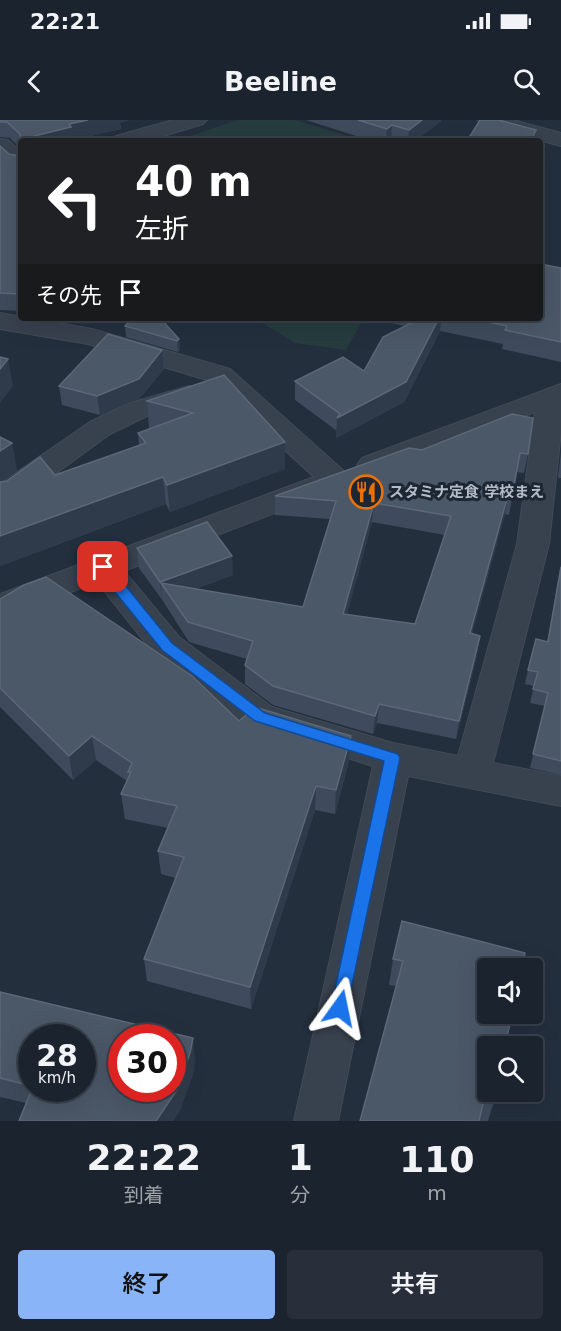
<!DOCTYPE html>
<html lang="ja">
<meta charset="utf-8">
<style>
body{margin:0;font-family:"DejaVu Sans","Noto Sans JP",sans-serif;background:#282f3a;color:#f1f3f6;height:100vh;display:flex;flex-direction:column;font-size:22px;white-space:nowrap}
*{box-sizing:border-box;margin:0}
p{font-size:20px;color:#a0a4aa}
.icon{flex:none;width:33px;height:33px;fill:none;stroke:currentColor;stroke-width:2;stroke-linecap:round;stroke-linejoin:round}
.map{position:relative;height:1001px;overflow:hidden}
.panel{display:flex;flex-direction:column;background:#1b232e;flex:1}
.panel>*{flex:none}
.guide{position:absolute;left:18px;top:18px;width:525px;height:183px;border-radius:6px;box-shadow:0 6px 24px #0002,0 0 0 2px #39404a;background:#202124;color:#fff;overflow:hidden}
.fabs{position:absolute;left:477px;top:838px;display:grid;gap:12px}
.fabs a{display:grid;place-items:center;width:66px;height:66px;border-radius:6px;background:#1b232e;box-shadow:0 6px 24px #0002,0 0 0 2px #39404a;font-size:30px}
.speed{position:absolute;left:18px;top:904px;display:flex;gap:12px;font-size:30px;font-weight:700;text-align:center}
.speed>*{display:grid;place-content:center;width:78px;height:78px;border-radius:50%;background:#1b232e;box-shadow:0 6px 24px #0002,0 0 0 2px #39404a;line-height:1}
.speed small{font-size:15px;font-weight:400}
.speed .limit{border:9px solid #d22;background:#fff;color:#111}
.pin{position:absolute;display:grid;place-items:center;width:51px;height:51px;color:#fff;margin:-26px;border-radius:12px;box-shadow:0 3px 9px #0006}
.me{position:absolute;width:66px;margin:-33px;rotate:12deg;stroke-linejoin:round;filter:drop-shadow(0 0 4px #0008)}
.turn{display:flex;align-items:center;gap:21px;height:126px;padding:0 18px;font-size:27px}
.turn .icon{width:78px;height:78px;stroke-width:2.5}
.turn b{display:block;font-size:42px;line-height:51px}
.then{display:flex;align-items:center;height:57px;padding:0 18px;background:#0003;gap:12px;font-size:22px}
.eta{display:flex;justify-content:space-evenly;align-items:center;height:102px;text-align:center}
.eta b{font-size:36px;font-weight:600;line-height:42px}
.button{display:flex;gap:12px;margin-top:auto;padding:12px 18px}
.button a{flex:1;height:69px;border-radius:6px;background:#8ab4f8;color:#111;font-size:24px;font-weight:600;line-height:69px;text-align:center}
.button a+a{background:#282f3a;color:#f1f3f6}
.status{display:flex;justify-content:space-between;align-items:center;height:42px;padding:0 30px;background:#1b232e;direction:ltr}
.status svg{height:16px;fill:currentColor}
header{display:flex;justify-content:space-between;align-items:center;height:78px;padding:0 18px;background:#1b232e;font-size:27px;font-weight:600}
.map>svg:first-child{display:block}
</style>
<div class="status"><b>22:21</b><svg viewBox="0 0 49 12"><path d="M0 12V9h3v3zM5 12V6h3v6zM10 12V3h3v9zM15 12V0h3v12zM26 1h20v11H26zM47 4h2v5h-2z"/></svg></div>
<header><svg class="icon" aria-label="back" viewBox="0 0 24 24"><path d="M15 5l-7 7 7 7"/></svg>Beeline<svg class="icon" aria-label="search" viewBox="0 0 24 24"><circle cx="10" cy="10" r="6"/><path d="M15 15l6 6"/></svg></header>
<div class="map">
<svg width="561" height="1001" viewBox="0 0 561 1001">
<rect width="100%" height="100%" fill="#242f3e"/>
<g fill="#263c3f">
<path d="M237,0H295L364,21H176Z"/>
<path d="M254,198H364L346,230L295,223Z"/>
</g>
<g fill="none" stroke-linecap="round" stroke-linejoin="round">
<defs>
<g id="minor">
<path d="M173,0H207L203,4L147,21H113L116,16Z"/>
<path d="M478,0H513L561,13V26L482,4Z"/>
<path d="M0,19L8,20L21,32V51L13,49L0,37Z"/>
<path d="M0,193L92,209L230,249L345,352L350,359L345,366L335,369L330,367L327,373L124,451L179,517L272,587L393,623L458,636L517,424L535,292L382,352L372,355L362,352L357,345L362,338L561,264V311L549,424L493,643L561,656V686L408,656L338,1001H294L373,646L248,607L155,535L97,462L0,499V474L314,357L210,261L88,224L0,209Z"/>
<path d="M189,266L199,268L203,274L199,280L147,296L110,314L11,386L0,389V364L90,302L127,284Z"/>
</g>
</defs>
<use href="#minor" stroke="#414a57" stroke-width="2"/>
<use href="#minor" fill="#38414e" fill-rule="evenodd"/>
</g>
<g fill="#3f4b5c" fill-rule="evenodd">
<path d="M0,0L120,3L121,9L73,20L21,21V191L0,190V26L9,34L20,36V28L10,18L0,17Z"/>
<path d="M306,0H441V1L415,21H372Z"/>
<path d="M561,148V242L502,229L503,224L440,211L404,282L336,318L337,311L295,280V261L364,251L405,206L392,203L393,198H540Z"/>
<path d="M125,206L179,219L180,230L178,232L126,217Z"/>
<path d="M162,230L164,249L140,278L100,295L62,285L59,266Z"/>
<path d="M224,255L285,322V349L170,392L166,384L0,446V317L17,350L0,362L55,355L139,325L138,313L150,308H149L147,281Z"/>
<path d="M512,294L528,334L524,353L517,352L509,395L505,394L472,513L477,535L456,619L377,603L373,614L273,585L245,564V545L247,539L189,522L163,481L139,448L137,428L233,455L195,469L303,487L330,399L275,395V376L422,330ZM372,402L445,415L415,504L347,494Z"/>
<path d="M561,332V358H558Z"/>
<path d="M561,444V655L530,648L545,586L530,583L534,566L525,564L528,550L547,522Z"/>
<path d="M0,479L239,601L249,593L248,585L351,616L349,641L335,694L315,690L251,889L147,861L144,839L176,758L161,754L158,731L168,708L125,699L121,674L127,661L96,640L73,660L0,587Z"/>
<path d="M402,801L494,981L488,1001H360L396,866L389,865L393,839Z"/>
<path d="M0,872L195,939L193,954L180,990L173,1001H19L26,983L0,977ZM32,918L82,969H32Z"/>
</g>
<g fill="#2f3b4b">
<path d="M88,0H130L120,3L121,9L73,20V21H33L34,16L69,4Z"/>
<path d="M422,0H441V1L415,21H408L409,10Z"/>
<path d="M392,5L391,21H386L387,9Z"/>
<path d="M536,10L535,21H531Z"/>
<path d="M439,198H441L440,211L404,282L336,318L337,298Z"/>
<path d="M179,219L180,230L178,232L177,221Z"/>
<path d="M162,230L164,249L140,278L100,295L97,276Z"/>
<path d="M8,239L13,266L0,283V249Z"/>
<path d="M285,322V349L170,392L167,365Z"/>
<path d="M12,323L17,350L0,362V331Z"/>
<path d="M163,357L166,384L0,446V416Z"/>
<path d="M508,375L505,394L467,532L470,513Z"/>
<path d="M374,383L372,402L342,513L343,494Z"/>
<path d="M232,436L233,455L171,478L161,463L162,481L160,462Z"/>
<path d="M480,516L477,535L456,619L459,601Z"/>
<path d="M379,584L377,603L373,614L375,596Z"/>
<path d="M92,616L96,640L73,660L69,636Z"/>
<path d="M351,616L349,641L335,694L336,670Z"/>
<path d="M316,666L315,690L251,889L250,867Z"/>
<path d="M193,918L195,939L193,954L180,990L173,1001H156Z"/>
</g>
<g fill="#4b5868" stroke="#5c6777" stroke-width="1.5" fill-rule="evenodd">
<path d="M0,0H88L69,4L71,7L34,16L33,21H21V174L0,173V26L9,34L20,36V14L7,2H0Z"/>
<path d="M358,0H422L409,10L392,5L387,9Z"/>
<path d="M480,0H499L536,10L531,21H467Z"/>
<path d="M540,144L561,148V222L505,210L507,206L470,198H540Z"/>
<path d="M133,198H160L179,219L177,221L125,206Z"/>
<path d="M421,198H439L406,262L337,298L340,294L295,261L343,237L364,251L383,217Z"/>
<path d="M108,214L162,230L139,259L97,276L59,266Z"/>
<path d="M0,237L8,239L0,249Z"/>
<path d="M224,255L285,322L167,365L163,357L0,416V362L7,361L40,337L55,355L146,323L138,313L193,293L147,281Z"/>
<path d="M512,294L533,298L528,334L520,333L512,376L508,375L470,513L480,516L459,601L379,584L375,596L273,566L245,545L253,521L188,502L161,463L303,487L336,381L275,376L409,328L422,330ZM374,383L451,396L415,504L343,494Z"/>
<path d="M0,317L12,323L0,331Z"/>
<path d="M207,402L232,436L160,462L137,428Z"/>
<path d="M561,447V641L533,634L548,573L533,569L538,552L528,550L536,519L548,522Z"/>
<path d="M46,457L192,556L239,601L252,590L248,585L351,616L336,670L316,666L250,867L144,839L184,737L158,731L177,686L121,674L131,652H128L132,643L92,616L69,636L0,568V479L24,465Z"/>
<path d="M402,801L525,833L521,849H488V894H512L505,927H488V972H496L494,981L484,979L479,1001H360L403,841L393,839Z"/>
<path d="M0,872L193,918L190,933L177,970L156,1001H19L32,969H82V918H32V966L0,958ZM122,918H172V969H122Z"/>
</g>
<path fill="#1a73e8" stroke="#114b97" stroke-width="1.5" d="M103,443L108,444L172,523L265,593L398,634L400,638L346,893L340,896L333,893L331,888L384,641L255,601L162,530L98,451L96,447L98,444Z"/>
<defs>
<symbol id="restaurant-ring" viewBox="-11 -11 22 22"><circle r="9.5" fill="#1d2633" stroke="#e8710a" stroke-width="1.5"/><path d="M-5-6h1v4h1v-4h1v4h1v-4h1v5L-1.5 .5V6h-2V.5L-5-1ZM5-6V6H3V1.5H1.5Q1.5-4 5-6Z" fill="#e8710a"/></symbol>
</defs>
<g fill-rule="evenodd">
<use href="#restaurant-ring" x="347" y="353" width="38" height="38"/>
</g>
<g text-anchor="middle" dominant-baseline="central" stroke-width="6" stroke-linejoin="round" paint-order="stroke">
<g font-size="15" font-weight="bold" fill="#b4bcc9" stroke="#1d2633" text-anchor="start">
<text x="389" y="372">スタミナ定食 学校まえ</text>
</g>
</g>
</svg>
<div class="fabs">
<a><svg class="icon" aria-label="sound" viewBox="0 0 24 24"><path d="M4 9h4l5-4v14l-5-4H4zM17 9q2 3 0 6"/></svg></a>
<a><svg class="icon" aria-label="search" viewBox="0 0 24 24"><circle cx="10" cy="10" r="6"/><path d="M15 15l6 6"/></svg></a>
</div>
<div class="speed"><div>28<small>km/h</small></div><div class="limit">30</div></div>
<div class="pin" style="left:103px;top:447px;background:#d93025"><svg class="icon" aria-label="arrive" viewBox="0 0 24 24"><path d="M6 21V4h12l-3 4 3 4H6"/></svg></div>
<svg class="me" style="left:340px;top:888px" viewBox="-20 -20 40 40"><path d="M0-17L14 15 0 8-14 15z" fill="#1a73e8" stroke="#fff" stroke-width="4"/></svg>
<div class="guide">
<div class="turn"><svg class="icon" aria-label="left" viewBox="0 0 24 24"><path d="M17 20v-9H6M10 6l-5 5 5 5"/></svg><div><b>40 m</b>左折</div></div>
<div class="then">その先<svg class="icon" aria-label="arrive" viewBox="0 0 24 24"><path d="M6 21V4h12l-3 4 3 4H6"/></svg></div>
</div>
</div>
<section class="panel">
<div class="eta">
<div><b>22:22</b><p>到着</p></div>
<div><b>1</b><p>分</p></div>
<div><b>110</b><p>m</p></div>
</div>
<div class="button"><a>終了</a><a>共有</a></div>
</section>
